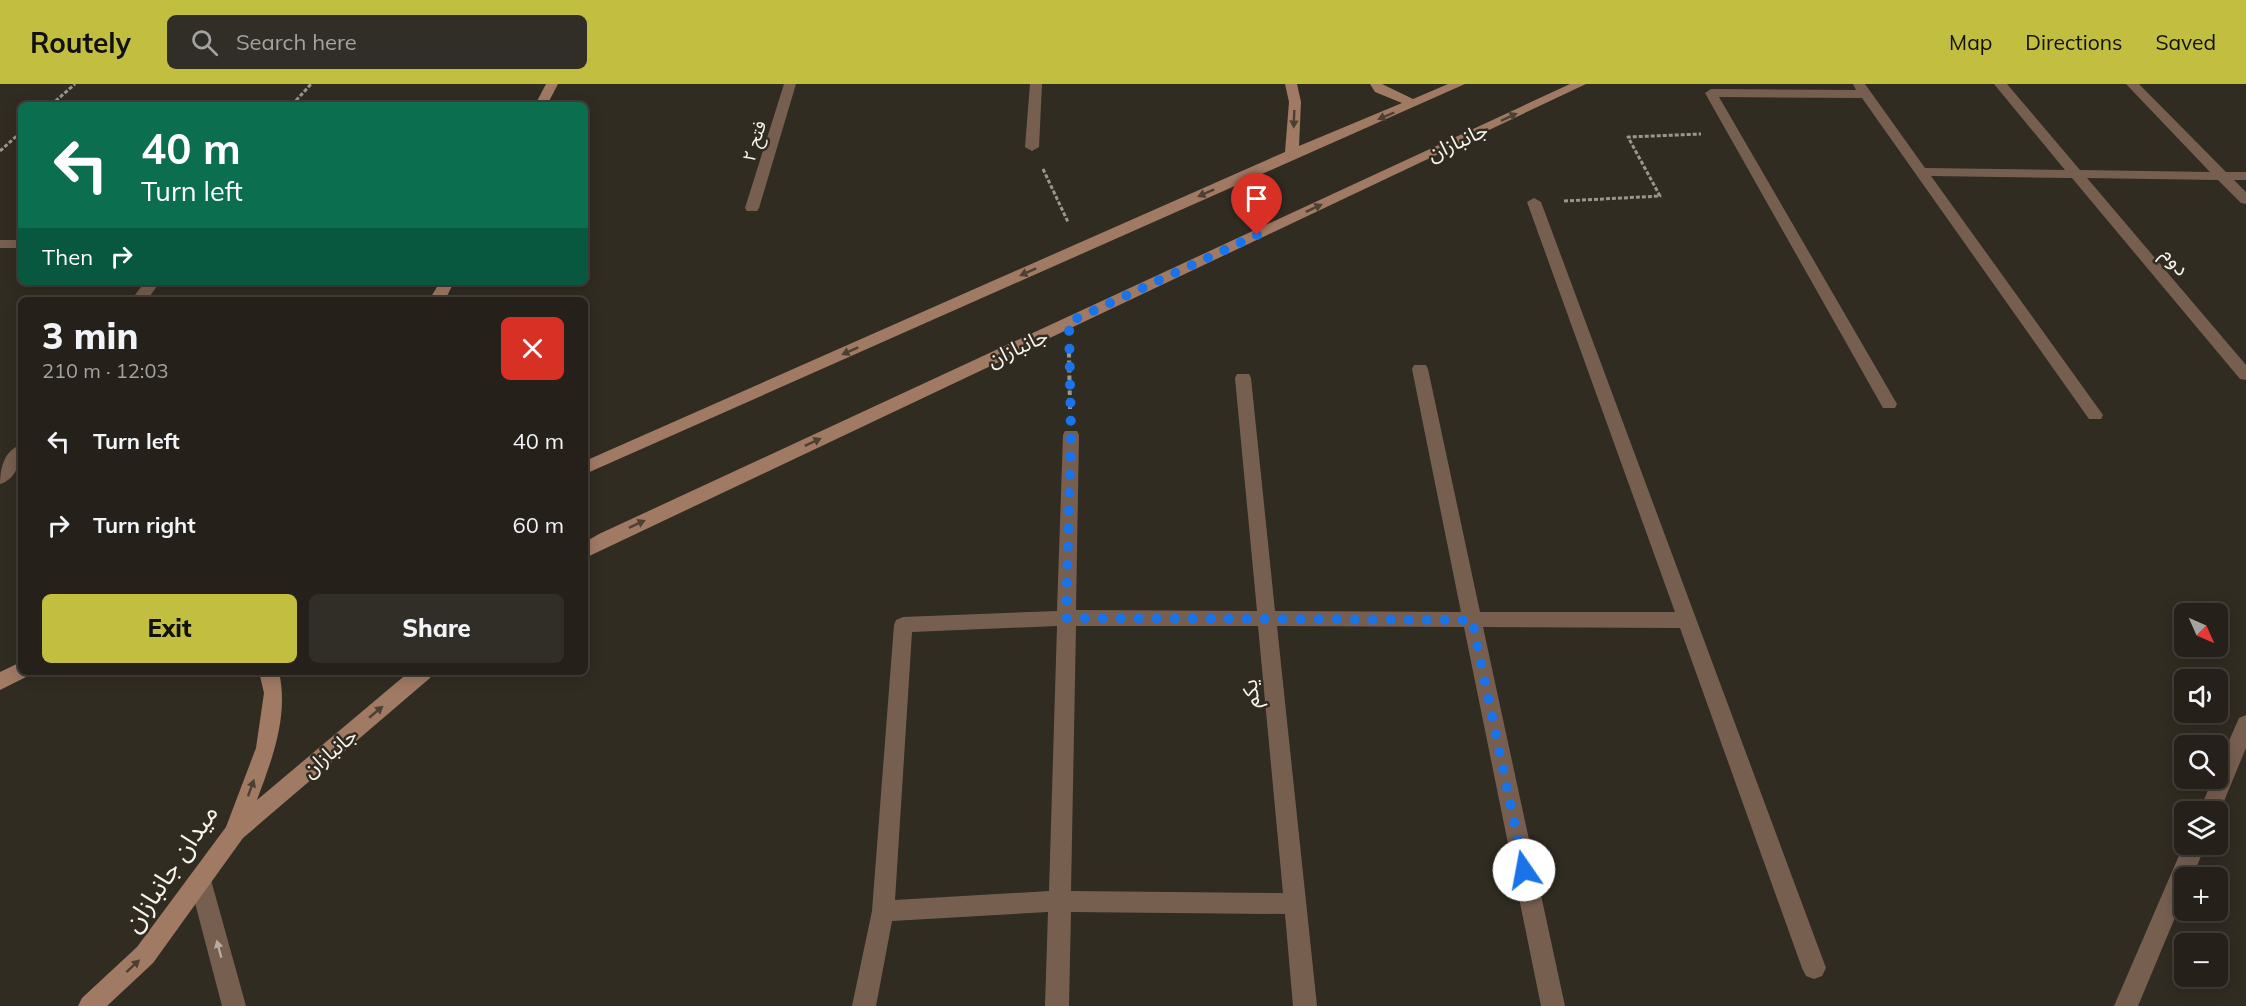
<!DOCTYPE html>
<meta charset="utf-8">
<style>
body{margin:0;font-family:Mulish,"Noto Sans Arabic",sans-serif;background:#312e27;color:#f1f3f6;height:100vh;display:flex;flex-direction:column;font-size:22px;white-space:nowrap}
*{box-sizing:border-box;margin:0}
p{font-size:20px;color:#a3a3a2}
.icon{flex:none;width:33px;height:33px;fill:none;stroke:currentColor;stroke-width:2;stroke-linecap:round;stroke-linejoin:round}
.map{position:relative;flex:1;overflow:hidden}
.panel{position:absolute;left:18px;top:213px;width:570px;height:378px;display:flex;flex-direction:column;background:#25211a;border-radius:9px;box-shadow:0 3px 15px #0003,0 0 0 2px #423e39}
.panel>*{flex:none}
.guide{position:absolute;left:18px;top:18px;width:570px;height:183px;border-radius:9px;box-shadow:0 3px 15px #0003,0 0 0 2px #423e39;background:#0b6e4f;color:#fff;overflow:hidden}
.needle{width:39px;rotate:135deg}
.tools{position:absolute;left:2174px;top:519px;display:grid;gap:12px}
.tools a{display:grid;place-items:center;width:54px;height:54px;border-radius:9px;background:#25211a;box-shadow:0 3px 15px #0003,0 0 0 2px #423e39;font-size:30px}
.pin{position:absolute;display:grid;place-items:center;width:51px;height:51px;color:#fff;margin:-62px -26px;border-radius:50% 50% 50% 0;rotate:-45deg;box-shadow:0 0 6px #0007}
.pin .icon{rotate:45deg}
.me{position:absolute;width:66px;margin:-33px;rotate:348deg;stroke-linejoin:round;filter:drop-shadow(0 0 4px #0008)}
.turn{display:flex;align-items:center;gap:21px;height:126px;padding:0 24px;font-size:27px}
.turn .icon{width:78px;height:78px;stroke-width:2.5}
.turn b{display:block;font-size:42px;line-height:51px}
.then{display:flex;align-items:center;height:57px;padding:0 24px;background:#0003;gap:12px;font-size:22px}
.round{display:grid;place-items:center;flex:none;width:63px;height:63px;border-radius:9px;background:#312e27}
.overview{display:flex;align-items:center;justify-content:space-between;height:102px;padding:0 24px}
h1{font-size:36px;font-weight:800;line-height:45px}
.button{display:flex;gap:12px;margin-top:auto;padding:12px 24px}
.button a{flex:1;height:69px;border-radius:9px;background:#c1be40;color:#111;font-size:24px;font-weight:800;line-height:69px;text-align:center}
.button a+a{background:#312e27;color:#f1f3f6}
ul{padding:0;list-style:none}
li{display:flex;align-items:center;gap:18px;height:84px;padding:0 24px}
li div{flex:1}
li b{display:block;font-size:22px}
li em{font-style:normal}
header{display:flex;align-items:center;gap:36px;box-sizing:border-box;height:84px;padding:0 30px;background:#c1be40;color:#111}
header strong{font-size:28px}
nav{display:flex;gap:33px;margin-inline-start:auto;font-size:21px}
.search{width:420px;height:54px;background:#312e27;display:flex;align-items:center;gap:15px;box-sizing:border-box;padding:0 21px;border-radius:9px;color:#a3a3a2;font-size:22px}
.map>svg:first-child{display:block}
</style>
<header>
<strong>Routely</strong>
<div class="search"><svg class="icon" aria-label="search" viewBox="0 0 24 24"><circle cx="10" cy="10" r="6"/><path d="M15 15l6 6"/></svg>Search here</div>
<nav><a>Map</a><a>Directions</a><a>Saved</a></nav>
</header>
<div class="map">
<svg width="2246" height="922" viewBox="0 0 2246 922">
<rect width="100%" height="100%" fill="#312c22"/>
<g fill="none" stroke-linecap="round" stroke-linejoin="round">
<g stroke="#9a968e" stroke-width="3" stroke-dasharray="4 2" stroke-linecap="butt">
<path d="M51,21L75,0"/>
<path d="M292,21L311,0"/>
<path d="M0,67L21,48"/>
<path d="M1043,85L1068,138"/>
<path d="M1564,117L1660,112L1628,53L1701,50"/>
</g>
<path stroke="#9a968e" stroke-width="4" stroke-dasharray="4.5 3" stroke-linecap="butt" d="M1069,269L1070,325"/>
<g fill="#775f50" fill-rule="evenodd">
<path d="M784,0H796L759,124L757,127H747L745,124Z"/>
<path d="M1030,0H1042L1039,63L1032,67L1025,63Z"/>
<path d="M1853,0H1865L1925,84L2065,86L1994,0H2007L2080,86L2210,88L2126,0H2139L2226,88H2246V96H2234L2246,108V120L2241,119L2218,96L2087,94L2246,281V296L2240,295L2072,94L1931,92L2103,331L2101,335H2089L1862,14L1719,13L1897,320L1895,324H1883L1705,9L1711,5L1856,6Z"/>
<path d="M1534,114L1541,118L1826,884L1822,892L1814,895L1806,892L1802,884L1680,544L1483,543L1565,922H1541L1464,543L1277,542L1317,922H1293L1285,830L1071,828L1069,922H1045L1048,828L892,837L876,922H852L872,827L894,541L896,536L903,533L1057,527L1063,351L1065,347H1077L1079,351L1076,526L1257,527L1235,294L1237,290H1249L1251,294L1275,527L1461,528L1412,285L1414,281H1426L1428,285L1480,528H1675L1527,118ZM1057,542L1049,807L895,816L912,548ZM1076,542H1258L1283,809L1071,807Z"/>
<rect x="0" y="156" width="21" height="8"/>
<path d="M145,198H160L147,216H131Z"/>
<path d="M21,361C21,376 17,395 0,400C0,385 4,366 21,361Z"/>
<path d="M2246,631V664L2217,734V728H2199L2213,694H2217V684L2239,634Z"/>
<path d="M2184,760H2206L2192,794H2184V812L2138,922H2114Z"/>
<path d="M200,786L208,789L211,796L246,922H222L189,796L192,789Z"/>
</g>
<g fill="#a17a63" fill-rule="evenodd">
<path d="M546,0H558L547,21H535Z"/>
<path d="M1285,0H1297L1301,18L1299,62L1402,19L1375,8L1370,0H1382L1413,15L1448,0H1465L585,390V377L1285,68L1289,18Z"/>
<path d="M1570,0H1586L585,474V458L599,450Z"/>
<path d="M440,198H454L445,216H429Z"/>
<path d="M21,578V588H30L28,592L0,606V588Z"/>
<path d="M259,588H279C289,632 272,675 257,716L409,588H433L430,594L243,754L153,879L107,922H78L82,914L137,863L226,743L256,664L264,609Z"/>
</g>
</g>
<defs><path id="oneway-solid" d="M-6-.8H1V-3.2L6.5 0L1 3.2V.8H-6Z" transform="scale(1.5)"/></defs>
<g fill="#4d4032">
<use href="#oneway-solid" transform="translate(1386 32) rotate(157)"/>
<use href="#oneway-solid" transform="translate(1509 33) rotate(-25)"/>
<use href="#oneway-solid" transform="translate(1294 35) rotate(92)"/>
<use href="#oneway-solid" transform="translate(1206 109) rotate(156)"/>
<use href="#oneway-solid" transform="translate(1314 124) rotate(-25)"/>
<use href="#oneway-solid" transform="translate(1028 188) rotate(156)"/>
<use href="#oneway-solid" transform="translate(850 267) rotate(156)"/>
<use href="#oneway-solid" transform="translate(813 358) rotate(-25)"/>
<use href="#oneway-solid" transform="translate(637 440) rotate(-25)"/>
<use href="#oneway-solid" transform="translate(376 628) rotate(-40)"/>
<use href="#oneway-solid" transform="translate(251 704) rotate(-70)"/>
<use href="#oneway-solid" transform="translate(133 882) rotate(-43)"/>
</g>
<use fill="#b7aa9e" href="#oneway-solid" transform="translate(219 865) rotate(-105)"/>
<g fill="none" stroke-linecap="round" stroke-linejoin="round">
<path stroke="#1a73e8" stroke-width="10" stroke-dasharray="0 18" d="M1257,151L1069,238L1071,351L1066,534L1472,536L1524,786"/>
</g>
<g text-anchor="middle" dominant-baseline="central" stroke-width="5" stroke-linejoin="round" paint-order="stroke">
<g font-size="18" fill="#f7f4ed" stroke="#312c22">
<text transform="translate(754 57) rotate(-73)">فتح ۲</text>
</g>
<g font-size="21" fill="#f7f4ed" stroke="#312c22">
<text transform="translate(1457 57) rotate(-25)">جانبازان</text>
<text transform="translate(2176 177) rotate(50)">دوم</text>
<text transform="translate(1017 263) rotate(-25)">جانبازان</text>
<text transform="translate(1250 610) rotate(-96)">یکم</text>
<text transform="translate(329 668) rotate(-40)">جانبازان</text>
</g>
<g font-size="26" fill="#f7f4ed" stroke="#312c22">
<text transform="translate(170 784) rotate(-56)">میدان جانبازان</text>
</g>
</g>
</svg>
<div class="tools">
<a><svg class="needle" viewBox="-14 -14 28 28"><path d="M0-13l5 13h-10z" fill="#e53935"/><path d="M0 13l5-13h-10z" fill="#a3a3a2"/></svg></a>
<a><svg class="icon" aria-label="sound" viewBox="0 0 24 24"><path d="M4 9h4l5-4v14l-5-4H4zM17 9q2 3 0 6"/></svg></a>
<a><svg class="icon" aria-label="search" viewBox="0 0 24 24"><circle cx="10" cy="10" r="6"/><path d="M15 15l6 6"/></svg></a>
<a><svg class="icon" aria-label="layers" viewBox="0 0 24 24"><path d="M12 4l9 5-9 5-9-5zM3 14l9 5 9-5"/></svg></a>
<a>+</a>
<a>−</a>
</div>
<div class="pin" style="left:1257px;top:151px;background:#d93025"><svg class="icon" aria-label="arrive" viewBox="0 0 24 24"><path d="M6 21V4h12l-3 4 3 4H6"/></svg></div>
<svg class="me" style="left:1524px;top:786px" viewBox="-20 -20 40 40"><circle r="19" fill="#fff"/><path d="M0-13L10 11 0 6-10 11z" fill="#1a73e8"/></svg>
<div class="guide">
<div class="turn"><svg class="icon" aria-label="left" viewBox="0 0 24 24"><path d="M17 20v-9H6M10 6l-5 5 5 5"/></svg><div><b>40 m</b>Turn left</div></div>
<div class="then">Then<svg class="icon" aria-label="right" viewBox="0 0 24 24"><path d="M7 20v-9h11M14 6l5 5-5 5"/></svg></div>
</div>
<section class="panel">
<div class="overview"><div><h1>3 min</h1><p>210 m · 12:03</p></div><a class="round" style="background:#d93025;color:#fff"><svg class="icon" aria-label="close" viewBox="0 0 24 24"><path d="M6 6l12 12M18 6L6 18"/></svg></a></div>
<ul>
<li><svg class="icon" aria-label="left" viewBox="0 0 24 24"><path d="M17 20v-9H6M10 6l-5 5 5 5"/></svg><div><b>Turn left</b></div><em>40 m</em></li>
<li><svg class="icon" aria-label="right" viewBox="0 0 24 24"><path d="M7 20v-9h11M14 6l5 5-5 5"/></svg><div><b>Turn right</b></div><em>60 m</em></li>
</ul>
<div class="button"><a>Exit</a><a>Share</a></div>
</section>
</div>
